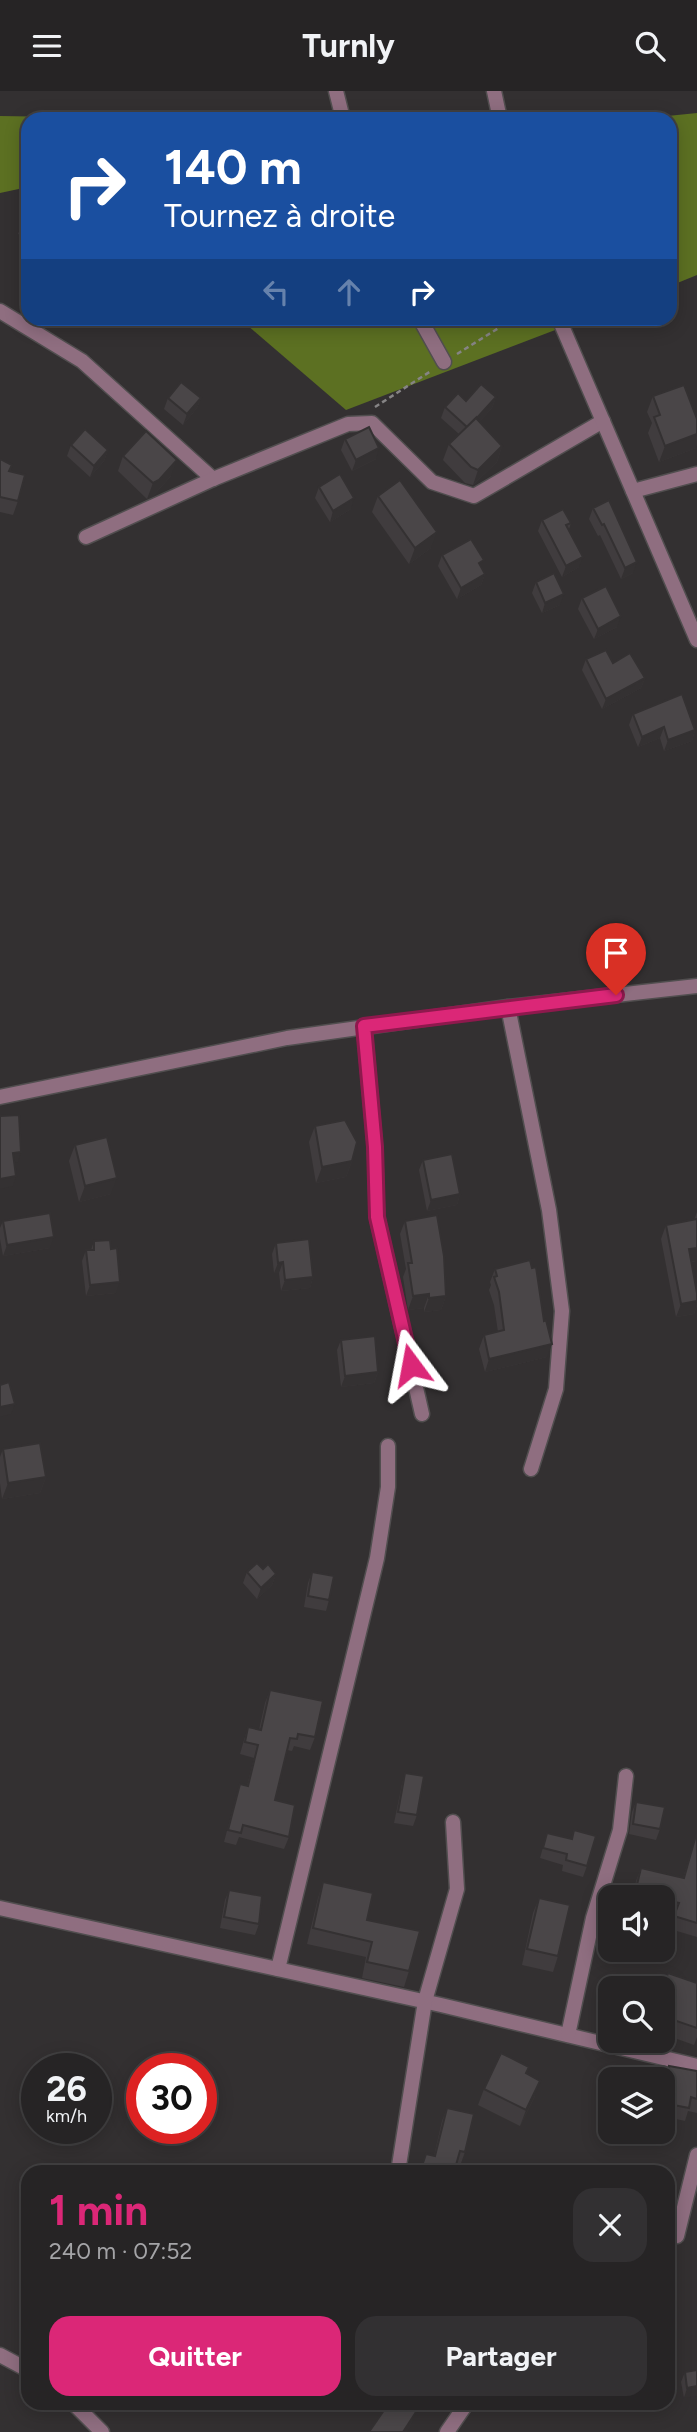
<!DOCTYPE html>
<html lang="fr">
<meta charset="utf-8">
<style>
body{margin:0;font-family:Figtree,sans-serif;background:#323032;color:#f1f3f6;height:100vh;display:flex;flex-direction:column;font-size:26px;white-space:nowrap}
*{box-sizing:border-box;margin:0}
p{font-size:23px;color:#a4a4a7}
.icon{flex:none;width:38px;height:38px;fill:none;stroke:currentColor;stroke-width:2;stroke-linecap:round;stroke-linejoin:round}
.map{position:relative;flex:1;overflow:hidden}
.panel{position:absolute;left:21px;top:2074px;width:654px;height:245px;display:flex;flex-direction:column;background:#262425;border-radius:21px;box-shadow:0 4px 18px #0003,0 0 0 2px #424142}
.panel>*{flex:none}
.hud{position:absolute;left:21px;top:21px;width:656px;height:214px;border-radius:21px;box-shadow:0 4px 18px #0003,0 0 0 2px #424142;background:#1a4fa0;color:#fff;overflow:hidden}
.controls{position:absolute;left:598px;top:1794px;display:grid;gap:14px}
.controls a{display:grid;place-items:center;width:77px;height:77px;border-radius:14px;background:#262425;box-shadow:0 4px 18px #0003,0 0 0 2px #424142;font-size:35px}
.speed{position:absolute;left:21px;top:1962px;display:flex;gap:14px;font-size:35px;font-weight:700;text-align:center}
.speed>*{display:grid;place-content:center;width:91px;height:91px;border-radius:50%;background:#262425;box-shadow:0 4px 18px #0003,0 0 0 2px #424142;line-height:1}
.speed small{font-size:18px;font-weight:400}
.speed .limit{border:10px solid #d22;background:#fff;color:#111}
.pin{position:absolute;display:grid;place-items:center;width:60px;height:60px;color:#fff;margin:-72px -30px;border-radius:50% 50% 50% 0;rotate:-45deg;box-shadow:0 0 7px #0007}
.pin .icon{rotate:45deg}
.me{position:absolute;width:77px;margin:-38px;rotate:347deg;stroke-linejoin:round;filter:drop-shadow(0 0 5px #0008)}
.turn{display:flex;align-items:center;gap:24px;height:147px;padding:0 28px;font-size:32px}
.turn .icon{width:91px;height:91px;stroke-width:2.5}
.turn b{display:block;font-size:49px;line-height:60px}
.lanes{display:flex;align-items:center;height:66px;padding:0 28px;background:#0003;justify-content:center;gap:35px;direction:ltr}
.lanes .off{opacity:.35}
.round{display:grid;place-items:center;flex:none;width:74px;height:74px;border-radius:21px;background:#323032}
.head{display:flex;align-items:center;justify-content:space-between;height:119px;padding:0 28px}
h1{font-size:42px;font-weight:700;line-height:52px;color:#db2777}
.primary-button{display:flex;gap:14px;margin-top:auto;padding:14px 28px}
.primary-button a{flex:1;height:80px;border-radius:21px;background:#db2777;color:#fff;font-size:28px;font-weight:700;line-height:80px;text-align:center}
.primary-button a+a{background:#323032;color:#f1f3f6}
header{display:flex;justify-content:space-between;align-items:center;height:91px;padding:0 28px;background:#262425;font-size:32px;font-weight:700}
.map>svg:first-child{display:block}
</style>
<header><svg class="icon" aria-label="menu" viewBox="0 0 24 24"><path d="M4 6h16M4 12h16M4 18h16"/></svg>Turnly<svg class="icon" aria-label="search" viewBox="0 0 24 24"><circle cx="10" cy="10" r="6"/><path d="M15 15l6 6"/></svg></header>
<div class="map">
<svg width="697" height="2341" viewBox="0 0 697 2341">
<rect width="100%" height="100%" fill="#333031"/>
<g fill="#5c7022">
<path d="M697,22V184L670,195V28H638Z"/>
<path d="M0,25L192,28H28V96L0,102Z"/>
<path d="M240,228H584L346,319Z"/>
</g>
<g fill="none" stroke-linecap="round" stroke-linejoin="round">
<defs>
<g id="minor">
<path d="M336,0L343,28"/>
<path d="M0,220L82,270L213,388"/>
<path d="M420,228L444,271"/>
<path d="M633,400L697,383"/>
<path d="M86,446L213,388L348,333L372,332L432,391L474,405L603,330"/>
<path d="M508,916L549,1119L562,1220L556,1298L531,1378"/>
<path d="M364,935L375,1056L377,1126L422,1323"/>
<path d="M0,1006L287,947L508,916L697,895"/>
<path d="M0,1817L441,1914L697,1975"/>
<path d="M278,1878L377,1467L388,1396V1355"/>
<path d="M568,1944L593,1827L620,1739L626,1685"/>
<path d="M398,2081L425,1910L457,1798L453,1731"/>
<path d="M677,2145L697,2064"/>
<path d="M0,2264L28,2279"/>
<path d="M73,2312L102,2341"/>
<path d="M447,2341L467,2312"/>
</g>
<g id="tertiary">
<path d="M494,0L500,28"/>
<path d="M559,228L697,549"/>
</g>
</defs>
<use href="#minor" stroke="#514e4f" stroke-width="17"/>
<use href="#tertiary" stroke="#514e4f" stroke-width="17"/>
<g stroke="#868485" stroke-width="2.5" stroke-dasharray="5 3.5" stroke-linecap="butt">
<path d="M457,263L513,228"/>
<path d="M375,316L431,280"/>
</g>
<use href="#minor" stroke="#8f6e80" stroke-width="14"/>
<use href="#tertiary" stroke="#8f6e80" stroke-width="14"/>
</g>
<g fill="#403c3e">
<path d="M28,118V147L18,143Z"/>
<path d="M653,305L697,343L696,357L659,371L648,342L652,332L647,321Z"/>
<path d="M496,306L492,317L479,331L502,355L497,371L473,394L465,392L443,369L449,353L459,343L441,327L445,316L466,310Z"/>
<path d="M168,307H201L197,317L183,334L164,318Z"/>
<path d="M345,348L376,368L352,380L341,359Z"/>
<path d="M71,354L108,359L104,370L90,386L67,365Z"/>
<path d="M123,365L171,385L153,405L147,408L118,380Z"/>
<path d="M0,368L12,374L10,381L18,410L13,424L0,421Z"/>
<path d="M319,396L351,418L330,431L315,407Z"/>
<path d="M378,405L431,457L409,473L372,421Z"/>
<path d="M609,409L633,482L621,488L600,444L598,445L589,428L593,417Z"/>
<path d="M542,429L571,432L569,438L579,476L562,486L538,440Z"/>
<path d="M442,464L481,476L485,483L481,494L457,508L438,475Z"/>
<path d="M536,491L560,514L542,522L532,502Z"/>
<path d="M582,507L617,536L594,548L578,518Z"/>
<path d="M586,568L613,572L645,587L641,597L602,618L582,579Z"/>
<path d="M633,623L695,639L692,650L664,660L660,647L638,656L629,634Z"/>
<path d="M315,1035L352,1070L346,1086L316,1092L309,1051Z"/>
<path d="M75,1054L111,1103L79,1111L69,1070Z"/>
<path d="M423,1069L460,1103L457,1114L427,1120L419,1079Z"/>
<path d="M697,1121V1170L691,1171L697,1202V1214L694,1223L676,1226L661,1148L666,1134L694,1129Z"/>
<path d="M3,1130L50,1157L3,1165L0,1148V1137Z"/>
<path d="M405,1130L446,1205L441,1219L424,1221V1217L408,1219L403,1186L406,1178L400,1143Z"/>
<path d="M94,1150L116,1202L86,1205L82,1170L86,1159H91Z"/>
<path d="M276,1152L313,1186L310,1197L281,1200L279,1182H274L272,1163Z"/>
<path d="M495,1178L547,1266L485,1281L479,1258L484,1244L498,1241L494,1214L489,1199L491,1194L490,1191Z"/>
<path d="M341,1249L378,1281L374,1292L341,1296L337,1259Z"/>
<path d="M3,1358L46,1386L40,1402L2,1408L0,1392V1366Z"/>
<path d="M263,1478L276,1483L272,1494L257,1508L243,1492L247,1481Z"/>
<path d="M312,1481L329,1509L326,1520L304,1516L308,1492Z"/>
<path d="M270,1599L315,1646L310,1659L294,1655L292,1660L287,1659L275,1709L289,1746L284,1758L239,1746L236,1754L224,1751L236,1706L240,1693L247,1695L254,1667L240,1663L244,1649L248,1636L259,1639L265,1612Z"/>
<path d="M405,1682L417,1724L413,1735L394,1732L402,1693Z"/>
<path d="M636,1711L660,1738L656,1749L629,1743L632,1721Z"/>
<path d="M574,1739L587,1775L583,1786L562,1780L563,1774L540,1767L547,1742L571,1748Z"/>
<path d="M696,1744H697V1846L670,1838L674,1824L663,1822V1806H633L636,1790L641,1777L683,1787Z"/>
<path d="M323,1791L367,1829L409,1880L404,1896L362,1887L366,1866L307,1853L318,1807Z"/>
<path d="M229,1799L259,1833L255,1844L220,1837L225,1809Z"/>
<path d="M539,1807L558,1865L553,1881L522,1874L533,1822Z"/>
<path d="M697,1892V1946L694,1954L663,1943V1897Z"/>
<path d="M654,1975L668,1978L697,1980V2022L688,2020L685,2030L663,2025V1988H650Z"/>
<path d="M529,1976L526,1982L535,2005L520,2035L478,2014L484,1998Z"/>
<path d="M447,2017L465,2061L460,2075L456,2074L454,2081H419L426,2063L434,2065L442,2030Z"/>
<path d="M697,2279L684,2307L681,2291L685,2281Z"/>
</g>
<g fill="#343132">
<path d="M496,306L492,317L464,348L468,337Z"/>
<path d="M201,307L197,317L183,334L187,323Z"/>
<path d="M697,343L696,357L659,371L665,355Z"/>
<path d="M502,355L497,371L473,394L478,379Z"/>
<path d="M379,357L376,368L352,380L356,369Z"/>
<path d="M108,359L104,370L90,386L94,375Z"/>
<path d="M177,369L171,385L153,405L147,408L153,392Z"/>
<path d="M354,407L351,418L330,431L333,420Z"/>
<path d="M437,441L431,457L409,473L415,457Z"/>
<path d="M583,466L579,476L562,486L566,475Z"/>
<path d="M637,471L633,482L621,488L625,477Z"/>
<path d="M485,483L481,494L457,508L461,497Z"/>
<path d="M564,503L560,514L542,522L545,512Z"/>
<path d="M621,525L617,536L594,548L598,538Z"/>
<path d="M645,587L641,597L602,618L606,608Z"/>
<path d="M664,636L660,647L638,656L642,646Z"/>
<path d="M695,639L692,650L664,660L668,649Z"/>
<path d="M21,1061L18,1071L9,1072L13,1062Z"/>
<path d="M352,1070L346,1086L316,1092L322,1076Z"/>
<path d="M16,1085L13,1095L0,1098V1088Z"/>
<path d="M117,1087L111,1103L79,1111L85,1095Z"/>
<path d="M460,1103L457,1114L427,1120L431,1109Z"/>
<path d="M54,1146L50,1157L3,1165L7,1154Z"/>
<path d="M697,1157V1170L684,1171L689,1158Z"/>
<path d="M283,1171L279,1182H274L278,1172Z"/>
<path d="M313,1186L310,1197L281,1200L285,1189Z"/>
<path d="M120,1191L116,1202L86,1205L90,1194Z"/>
<path d="M429,1203L424,1217L408,1219L413,1205Z"/>
<path d="M446,1205L441,1219L424,1221L429,1207Z"/>
<path d="M697,1210V1214L694,1223L676,1226L681,1213Z"/>
<path d="M552,1253L547,1266L485,1281L489,1268Z"/>
<path d="M378,1281L374,1292L341,1296L345,1285Z"/>
<path d="M15,1313L11,1323L0,1326V1316Z"/>
<path d="M46,1386L40,1402L2,1408L8,1392Z"/>
<path d="M276,1483L272,1494L257,1508L261,1497Z"/>
<path d="M540,1990L535,2005L520,2035L526,2019Z"/>
<path d="M697,2295V2305L684,2307L687,2297Z"/>
<path d="M416,2321L410,2337L407,2341H403Z"/>
</g>
<g fill="#4a4648" stroke="#343132" stroke-width="2">
<path d="M28,118V135L22,132Z"/>
<path d="M181,291L201,307L187,323L168,307Z"/>
<path d="M481,293L496,306L476,328V327L467,336L445,316L458,302L466,310Z"/>
<path d="M684,294L697,328V343L665,355L654,326L660,324L653,305Z"/>
<path d="M476,327L502,355L478,379L471,376L449,353Z"/>
<path d="M369,336L379,357L356,369L345,348Z"/>
<path d="M85,338L108,359L94,375L71,354Z"/>
<path d="M146,340L177,369L159,389L153,392L123,365Z"/>
<path d="M0,368L12,374L9,380L25,384L18,410L0,406Z"/>
<path d="M340,383L354,407L333,420L319,396Z"/>
<path d="M400,389L437,441L415,457L378,405Z"/>
<path d="M609,409L637,471L625,477L604,433L602,434L593,417Z"/>
<path d="M563,418L571,432L566,434L583,466L566,475L542,429Z"/>
<path d="M471,448L484,469L479,472L485,483L461,497L442,464Z"/>
<path d="M554,482L564,503L545,512L536,491Z"/>
<path d="M606,495L621,525L598,538L582,507Z"/>
<path d="M606,559L613,572L630,562L645,587L606,608L586,568Z"/>
<path d="M682,603L695,639L668,649L664,636L642,646L633,623Z"/>
<path d="M19,1024L21,1061L13,1062L16,1085L0,1088V1025Z"/>
<path d="M345,1029L357,1051L352,1070L322,1076L315,1035Z"/>
<path d="M107,1046L117,1087L85,1095L75,1054Z"/>
<path d="M452,1063L460,1103L431,1109L423,1069Z"/>
<path d="M50,1122L54,1146L7,1154L3,1130Z"/>
<path d="M437,1124L444,1165L446,1205L429,1207V1203L413,1205L408,1172H412L405,1130Z"/>
<path d="M697,1128V1157L689,1158L697,1202V1210L681,1213L666,1134Z"/>
<path d="M309,1148L313,1186L285,1189L283,1171L278,1172L276,1152Z"/>
<path d="M110,1149L111,1158L117,1157L120,1191L90,1194L86,1159H94V1150Z"/>
<path d="M530,1169L532,1177L536,1176L544,1230L546,1229L552,1253L489,1268L484,1244L504,1239L499,1201L494,1186L497,1185L495,1178Z"/>
<path d="M375,1245L378,1281L345,1285L341,1249Z"/>
<path d="M9,1291L15,1313L0,1316V1294Z"/>
<path d="M40,1352L46,1386L8,1392L3,1358Z"/>
<path d="M257,1472L263,1478L268,1473L276,1483L261,1497L247,1481Z"/>
<path d="M312,1481L334,1485L329,1509L308,1505Z"/>
<path d="M270,1599L323,1610L315,1646L298,1643L297,1648L290,1647L275,1709L295,1714L289,1746L243,1734L241,1742L228,1739L240,1693L248,1695L258,1654L245,1651L248,1636L261,1639Z"/>
<path d="M405,1682L424,1685L417,1724L398,1721Z"/>
<path d="M636,1711L665,1716L660,1738L633,1733Z"/>
<path d="M574,1739L596,1745L587,1775L566,1769L567,1763L543,1757L547,1742L572,1748Z"/>
<path d="M696,1744H697V1832L674,1825L679,1812L663,1808V1806H655L635,1802L641,1777L684,1787Z"/>
<path d="M323,1791L373,1802L367,1829L420,1840L409,1880L367,1871L372,1851L313,1837Z"/>
<path d="M229,1799L262,1805L259,1833L224,1826Z"/>
<path d="M539,1807L570,1814L558,1865L527,1858Z"/>
<path d="M668,1882L697,1892V1937L668,1927L667,1931L663,1930V1897Z"/>
<path d="M501,1962L529,1976L526,1982L540,1990L526,2019L484,1998Z"/>
<path d="M654,1975L669,1978V1975L697,1980V2008L691,2006L689,2017L663,2012V1988H651Z"/>
<path d="M447,2017L474,2023L465,2061L460,2060L454,2081H420L426,2063L435,2065Z"/>
<path d="M697,2279V2295L687,2297L685,2281Z"/>
<path d="M389,2312H402L416,2321L403,2341H369Z"/>
</g>
<g fill="none" stroke-linecap="round" stroke-linejoin="round">
<defs>
<path id="route" d="M411,1274L377,1126L375,1056L364,935L616,904"/>
</defs>
<use href="#route" stroke="#8e194d" stroke-width="18"/>
<use href="#route" stroke="#db2777" stroke-width="12"/>
</g>
</svg>
<div class="controls">
<a><svg class="icon" aria-label="sound" viewBox="0 0 24 24"><path d="M4 9h4l5-4v14l-5-4H4zM17 9q2 3 0 6"/></svg></a>
<a><svg class="icon" aria-label="search" viewBox="0 0 24 24"><circle cx="10" cy="10" r="6"/><path d="M15 15l6 6"/></svg></a>
<a><svg class="icon" aria-label="layers" viewBox="0 0 24 24"><path d="M12 4l9 5-9 5-9-5zM3 14l9 5 9-5"/></svg></a>
</div>
<div class="speed"><div>26<small>km/h</small></div><div class="limit">30</div></div>
<div class="pin" style="left:616px;top:904px;background:#d93025"><svg class="icon" aria-label="arrive" viewBox="0 0 24 24"><path d="M6 21V4h12l-3 4 3 4H6"/></svg></div>
<svg class="me" style="left:411px;top:1274px" viewBox="-20 -20 40 40"><path d="M0-17L14 15 0 8-14 15z" fill="#db2777" stroke="#fff" stroke-width="4"/></svg>
<div class="hud">
<div class="turn"><svg class="icon" aria-label="right" viewBox="0 0 24 24"><path d="M7 20v-9h11M14 6l5 5-5 5"/></svg><div><b>140 m</b>Tournez à droite</div></div>
<div class="lanes"><svg class="icon off" aria-label="left" viewBox="0 0 24 24"><path d="M17 20v-9H6M10 6l-5 5 5 5"/></svg><svg class="icon off" aria-label="ahead" viewBox="0 0 24 24"><path d="M12 20V5M6 11l6-6 6 6"/></svg><svg class="icon" aria-label="right" viewBox="0 0 24 24"><path d="M7 20v-9h11M14 6l5 5-5 5"/></svg></div>
</div>
<section class="panel">
<div class="head"><div><h1>1 min</h1><p>240 m · 07:52</p></div><a class="round"><svg class="icon" aria-label="close" viewBox="0 0 24 24"><path d="M6 6l12 12M18 6L6 18"/></svg></a></div>
<div class="primary-button"><a>Quitter</a><a>Partager</a></div>
</section>
</div>
